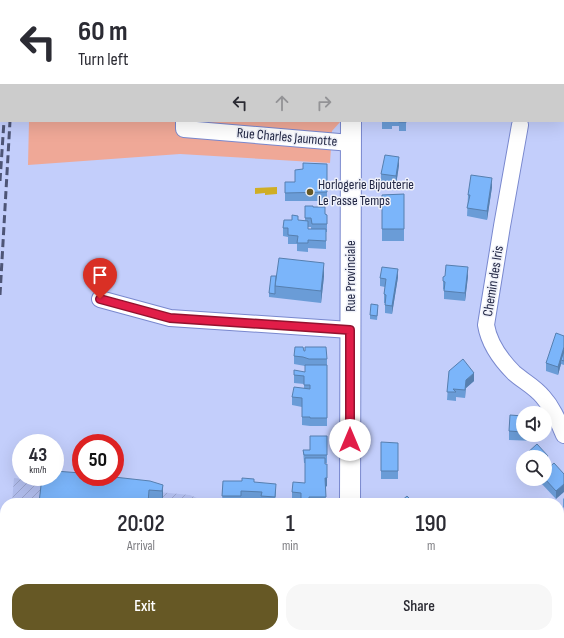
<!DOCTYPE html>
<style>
body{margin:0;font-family:"Sofia Sans Condensed",sans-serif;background:#f7f7f7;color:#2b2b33;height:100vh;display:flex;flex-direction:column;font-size:15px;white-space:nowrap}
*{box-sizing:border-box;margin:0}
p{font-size:13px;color:#7c7c81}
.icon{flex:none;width:22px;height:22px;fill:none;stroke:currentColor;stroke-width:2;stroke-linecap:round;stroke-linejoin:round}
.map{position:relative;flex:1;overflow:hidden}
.details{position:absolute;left:0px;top:498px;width:564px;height:140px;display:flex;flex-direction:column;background:#fff;border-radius:16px 16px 0 0;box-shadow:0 4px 16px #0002}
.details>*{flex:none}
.hud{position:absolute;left:0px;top:0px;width:564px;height:122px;box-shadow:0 4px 16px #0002;background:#fff;color:#2b2b33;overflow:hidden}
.tools{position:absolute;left:516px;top:406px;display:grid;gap:8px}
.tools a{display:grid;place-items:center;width:36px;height:36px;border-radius:50%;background:#fff;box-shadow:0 4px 16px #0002;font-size:20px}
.speed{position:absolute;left:12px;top:434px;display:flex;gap:8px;font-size:20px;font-weight:700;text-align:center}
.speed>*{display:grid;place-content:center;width:52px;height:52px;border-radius:50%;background:#fff;box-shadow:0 4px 16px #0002;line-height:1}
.speed small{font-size:10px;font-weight:400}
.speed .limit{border:6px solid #d22;background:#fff;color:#111}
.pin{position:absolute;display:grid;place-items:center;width:34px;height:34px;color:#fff;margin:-41px -17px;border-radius:50% 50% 50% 0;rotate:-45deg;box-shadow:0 0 4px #0007}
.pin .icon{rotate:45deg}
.me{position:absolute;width:44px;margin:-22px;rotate:0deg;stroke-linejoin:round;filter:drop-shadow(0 0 3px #0008)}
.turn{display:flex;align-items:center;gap:14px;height:84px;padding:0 12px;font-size:18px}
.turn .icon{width:52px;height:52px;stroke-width:2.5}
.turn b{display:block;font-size:28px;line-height:34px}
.lanes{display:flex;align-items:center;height:38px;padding:0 12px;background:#0003;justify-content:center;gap:20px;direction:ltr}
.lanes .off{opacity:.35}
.eta{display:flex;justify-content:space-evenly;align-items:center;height:68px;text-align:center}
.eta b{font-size:24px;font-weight:600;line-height:28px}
.action{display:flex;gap:8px;margin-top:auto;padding:8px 12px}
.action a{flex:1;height:46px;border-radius:16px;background:#665825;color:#fff;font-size:16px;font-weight:600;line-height:46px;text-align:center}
.action a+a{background:#f7f7f7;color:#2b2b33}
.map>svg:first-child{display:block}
</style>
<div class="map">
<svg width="564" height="638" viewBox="0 0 564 638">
<defs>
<pattern id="industrial-furrows" width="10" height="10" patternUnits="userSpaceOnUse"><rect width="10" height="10" fill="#b3bfef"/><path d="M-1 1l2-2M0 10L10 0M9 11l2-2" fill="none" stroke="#9aa4ce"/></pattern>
</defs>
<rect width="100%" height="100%" fill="#c3cefb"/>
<g fill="url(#industrial-furrows)">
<path d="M14,478L190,495L208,503H12Z"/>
<path d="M5,575V633H331V638H0Z"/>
</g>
<g fill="#efa897">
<rect x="33" y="0" width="302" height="1"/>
<path d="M29,121H341L332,131L330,163L180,154L28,165Z"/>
</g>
<path fill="#cfae25" d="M277,187V194L265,195V193L255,194V188Z"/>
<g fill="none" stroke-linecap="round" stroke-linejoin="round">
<defs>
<g id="minor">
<path d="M183,0V1"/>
<path d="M184,121V129L351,143"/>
<path d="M520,125L502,226L486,325C489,343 501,360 514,373C523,381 535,387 543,397C553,408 558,421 564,435"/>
<path d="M100,299L170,318L350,330"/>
<path d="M348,633H364"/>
<path d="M470,633L475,638"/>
</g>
<g id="major">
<path d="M351,1V0"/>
<path d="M350,503L351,121"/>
<path d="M348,638V633"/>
</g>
</defs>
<use href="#minor" stroke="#7988ce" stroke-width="18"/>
<use href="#major" stroke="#7988ce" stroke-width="22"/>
<use href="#minor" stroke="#fff" stroke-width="16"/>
<use href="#major" stroke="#fff" stroke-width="20"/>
<g stroke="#4e5576" stroke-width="3" stroke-dasharray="8 4" stroke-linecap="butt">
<path d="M11,1V0"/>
<path d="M17,1V0"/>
<path d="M0,181L4,121"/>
<path d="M0,295L10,121"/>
</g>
</g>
<g fill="#6a9cd7" fill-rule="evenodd">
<path d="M382,121H406V131H399V126H392V129H382Z"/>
<path d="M327,164V201H285V182H295L303,169Z"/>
<path d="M399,165L396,185L381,182V174Z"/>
<path d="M492,187L487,220L467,216L468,195Z"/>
<path d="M404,194V241H382V195Z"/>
<path d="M305,206L313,207L325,214L327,215V232H326V249L308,248V252L297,251V244H288V237L283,236V228L298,221H305ZM308,227H311V229H308Z"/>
<path d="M276,276H324L321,303L269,297V293Z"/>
<path d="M468,276L465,301L444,299V290L443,289V281Z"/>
<path d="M398,277L392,314L385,313V303H384V294L385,287L380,286V278Z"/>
<path d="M378,309L377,320L370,319V315Z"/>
<path d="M564,336V365L561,364L558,375L546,371V363Z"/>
<path d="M304,351L327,359V426H310L302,425V407L292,405V397L304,388V384L294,383V375L305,372V366L294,364V356Z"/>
<path d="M449,371L474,381L466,388L465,398L456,397V401L447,400Z"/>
<path d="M523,416V435H536V441L509,440V431Z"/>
<path d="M327,436V463H325L327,486L325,487L326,503H301V501L292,500V492L305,483V463H304L303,450H310Z"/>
<path d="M398,443V479H381V471Z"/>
<path d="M564,474L556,499L541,483V479H545Z"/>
<path d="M39,477H55L163,485L162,503L149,502V503H39L41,485H39Z"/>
<path d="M223,481L254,482L276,492L275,503H261V500L241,499V503H222Z"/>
<path d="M564,498V508L563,507V499Z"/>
<path d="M60,633H256L255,638H82L60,635Z"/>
<path d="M438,633L465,638H438Z"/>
<path d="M510,633H533L538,638H510Z"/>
</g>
<g fill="#567faf">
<path d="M399,157V165L396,185V176Z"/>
<path d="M492,178V187L487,220V211Z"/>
<path d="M324,263V276L321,303V291Z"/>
<path d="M468,267V276L465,301V293Z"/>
<path d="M398,269V277L392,314V306Z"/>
<path d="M564,347V355L561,360V364L558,375V367Z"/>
<path d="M474,373V381L466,388L465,398L466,380Z"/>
<path d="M548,456V464L545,467V459Z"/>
<path d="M325,478H327V486L325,487Z"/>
<path d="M564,484V492L556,499V491Z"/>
<path d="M163,485V497L162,503V491Z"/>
<path d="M149,490V503H148Z"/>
<path d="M254,633H256L255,638H253Z"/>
</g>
<g fill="#7bb5fa" stroke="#567faf">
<rect x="386" y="0" width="12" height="1"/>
<rect x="399" y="121" width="7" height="1"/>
<path d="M385,155L399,157L396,176L381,174Z"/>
<path d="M303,163L327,164V192L285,193V182H295V170L303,169Z"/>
<path d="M471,175L492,178L487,211L467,208L470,195H468Z"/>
<path d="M404,194V229H382V195Z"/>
<path d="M305,206H313V207H325V214L327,215V224H312L311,218H305Z"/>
<path d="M292,215L298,216V220L308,221V229H326V241L308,240V243H297L298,236L288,235V228H283L284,220H292Z"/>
<path d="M279,258L324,263L321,291L275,286Z"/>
<path d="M446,265L468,267L465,293L444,291L445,282L443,281V277L445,276Z"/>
<path d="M382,267L398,269L392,306L385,305L386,295L384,294L386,279L380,278Z"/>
<path d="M271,276H276L275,286V294L269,293Z"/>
<path d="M371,304L378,305L377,316L370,315Z"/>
<path d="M556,333L564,336V347L558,367L546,363Z"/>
<path d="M295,347H303L304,351H305V347H326L327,359H309L303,357L294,356Z"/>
<path d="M564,351V361L561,360Z"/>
<path d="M463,359L474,373L466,380L465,390L453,389L456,392H447L449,371Z"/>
<path d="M305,365H327V418H310V417H302V398L292,397L294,387L310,389V385H304V376L294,375V370L305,372Z"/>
<path d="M510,415L523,416V432L509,431Z"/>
<path d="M310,436H327V455H304L303,450H310Z"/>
<path d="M381,442L398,443V471H381Z"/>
<path d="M537,444L548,456L545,459V457H527L525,455Z"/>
<path d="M305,458H325V464H327V478H325L326,497H309V499H301V493L292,492L293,482L305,483Z"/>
<path d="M554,463L564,474V484L556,491L545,479V471Z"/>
<path d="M55,471L81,473V477H114L150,481L163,485L162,491L149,490L148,503H39L42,477H55Z"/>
<path d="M242,478L254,479V482L276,484L275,497L261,496L262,492L241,491V496H222L223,481H242Z"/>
<path d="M407,496L414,503H399Z"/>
<path d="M192,500L216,503H191Z"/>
<path d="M423,500L425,503H419Z"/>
<path d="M143,633H254L253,638H185Z"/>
<path d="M438,633H461L465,638H443Z"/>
<path d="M512,633H533L538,638H517Z"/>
<path d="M36,636L56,638H36Z"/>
</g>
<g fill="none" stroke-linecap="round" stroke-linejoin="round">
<defs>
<path id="route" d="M100,299L170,318L350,330V440"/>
</defs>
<use href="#route" stroke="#92132f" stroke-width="10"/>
<use href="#route" stroke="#e11d48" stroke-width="7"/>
</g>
<circle fill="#665825" stroke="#eff1f9" stroke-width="1.5" cx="310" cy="192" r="4"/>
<g text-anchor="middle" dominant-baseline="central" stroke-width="3" stroke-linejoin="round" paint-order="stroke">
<g font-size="14" fill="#212643" stroke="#eff1f9">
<text transform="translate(287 137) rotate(5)">Rue Charles Jaumotte</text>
<text transform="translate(350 276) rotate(-90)">Rue Provinciale</text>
<text transform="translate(493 281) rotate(-81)">Chemin des Iris</text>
</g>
<g font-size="14" fill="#212643" stroke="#eff1f9" text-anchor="start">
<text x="318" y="184">Horlogerie Bijouterie<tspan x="318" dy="16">Le Passe Temps</tspan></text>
</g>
</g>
</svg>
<div class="tools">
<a><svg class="icon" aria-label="sound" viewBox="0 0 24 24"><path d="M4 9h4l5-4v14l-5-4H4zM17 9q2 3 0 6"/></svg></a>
<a><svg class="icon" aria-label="search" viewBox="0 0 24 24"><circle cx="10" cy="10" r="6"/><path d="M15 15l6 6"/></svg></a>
</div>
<div class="speed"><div>43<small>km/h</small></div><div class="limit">50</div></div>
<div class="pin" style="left:100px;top:299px;background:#d93025"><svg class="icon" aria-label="arrive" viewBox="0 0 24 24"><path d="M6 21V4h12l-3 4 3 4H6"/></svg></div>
<svg class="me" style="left:350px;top:440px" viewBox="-20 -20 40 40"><circle r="19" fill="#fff"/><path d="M0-13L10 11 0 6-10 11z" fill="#e11d48"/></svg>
<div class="hud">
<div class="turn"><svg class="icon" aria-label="left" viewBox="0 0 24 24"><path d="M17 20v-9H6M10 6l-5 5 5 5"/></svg><div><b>60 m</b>Turn left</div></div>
<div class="lanes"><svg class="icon" aria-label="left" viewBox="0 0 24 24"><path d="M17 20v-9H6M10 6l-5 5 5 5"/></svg><svg class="icon off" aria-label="ahead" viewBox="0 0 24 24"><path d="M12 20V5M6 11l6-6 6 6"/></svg><svg class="icon off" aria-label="right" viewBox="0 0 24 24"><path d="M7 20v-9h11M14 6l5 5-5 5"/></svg></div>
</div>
<section class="details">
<div class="eta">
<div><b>20:02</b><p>Arrival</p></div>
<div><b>1</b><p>min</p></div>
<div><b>190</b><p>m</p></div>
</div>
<div class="action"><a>Exit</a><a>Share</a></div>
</section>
</div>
